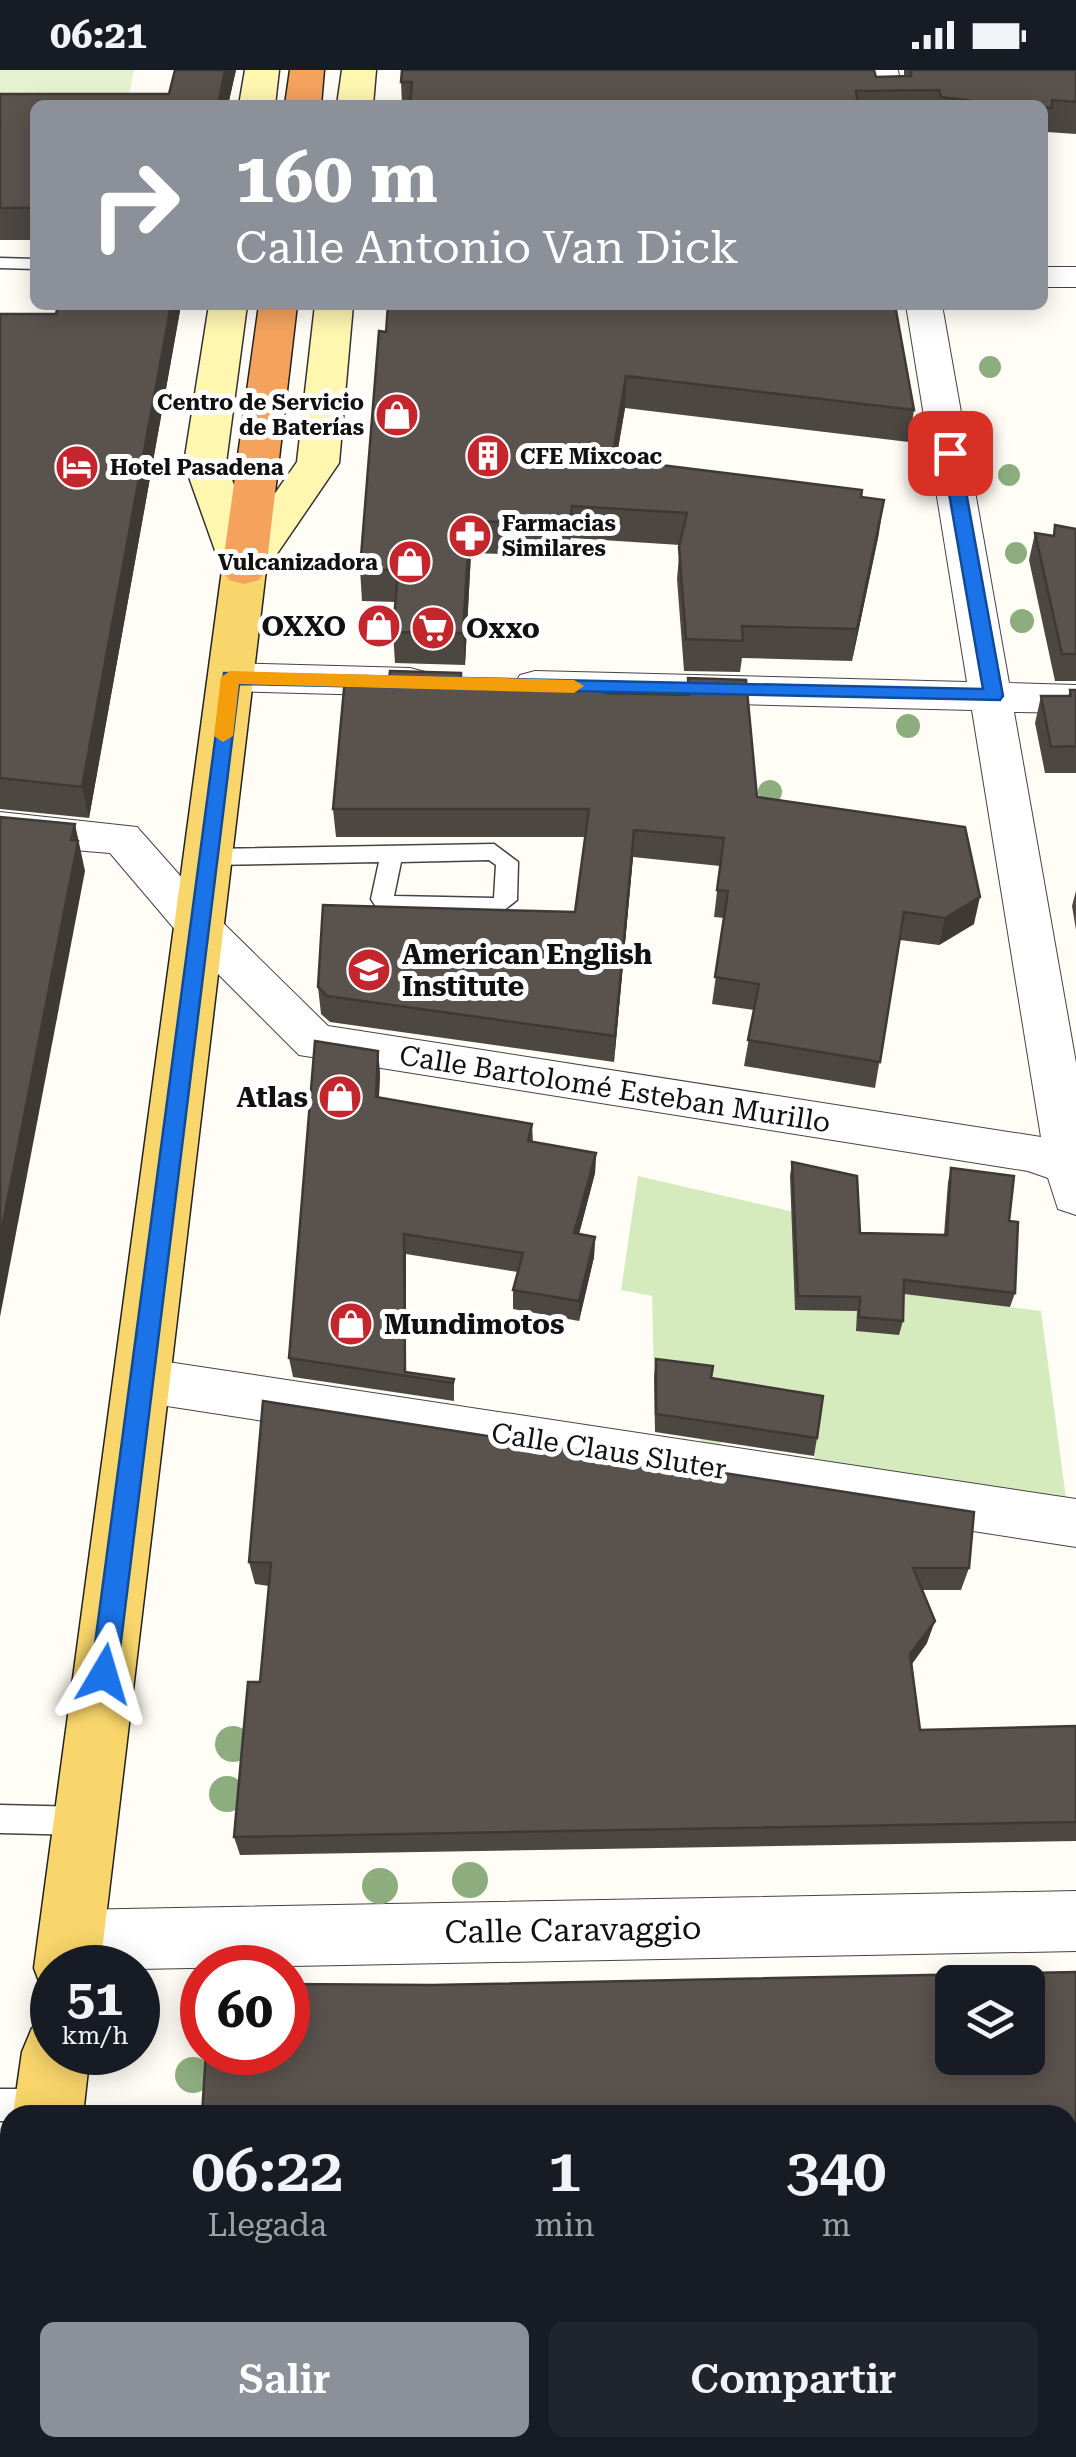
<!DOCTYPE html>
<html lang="es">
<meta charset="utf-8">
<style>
body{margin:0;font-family:"Roboto Serif",serif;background:#20242c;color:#f1f3f6;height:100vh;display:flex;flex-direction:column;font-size:38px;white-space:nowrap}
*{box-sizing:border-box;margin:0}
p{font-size:32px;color:#9ea1a6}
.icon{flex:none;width:55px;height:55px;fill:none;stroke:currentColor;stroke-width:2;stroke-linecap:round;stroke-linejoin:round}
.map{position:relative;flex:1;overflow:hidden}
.panel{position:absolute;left:0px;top:2035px;width:1078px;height:352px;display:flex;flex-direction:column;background:#171b24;border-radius:30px 30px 0 0;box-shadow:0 5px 25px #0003}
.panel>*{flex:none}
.banner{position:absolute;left:30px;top:30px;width:1018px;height:210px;border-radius:15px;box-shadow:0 5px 25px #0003;background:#8c9099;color:#fff;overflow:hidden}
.tools{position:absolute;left:935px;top:1895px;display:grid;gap:20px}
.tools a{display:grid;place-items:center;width:110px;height:110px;border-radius:15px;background:#171b24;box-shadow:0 5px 25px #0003;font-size:50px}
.speed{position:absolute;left:30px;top:1875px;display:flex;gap:20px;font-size:50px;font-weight:700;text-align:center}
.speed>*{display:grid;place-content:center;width:130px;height:130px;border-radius:50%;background:#171b24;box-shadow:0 5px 25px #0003;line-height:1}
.speed small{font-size:25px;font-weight:400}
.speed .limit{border:15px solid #d22;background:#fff;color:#111}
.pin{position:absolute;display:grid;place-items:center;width:85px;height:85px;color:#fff;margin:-42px;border-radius:20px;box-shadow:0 5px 15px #0006}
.me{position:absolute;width:110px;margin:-55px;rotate:7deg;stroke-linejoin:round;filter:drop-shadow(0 0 8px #0008)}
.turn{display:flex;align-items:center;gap:35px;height:210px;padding:0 40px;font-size:45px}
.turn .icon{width:130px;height:130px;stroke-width:2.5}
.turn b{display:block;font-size:70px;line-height:85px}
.eta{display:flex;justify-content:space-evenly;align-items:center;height:170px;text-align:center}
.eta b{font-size:60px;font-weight:600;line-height:70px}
.action{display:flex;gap:20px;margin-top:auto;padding:20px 40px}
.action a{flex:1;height:115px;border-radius:15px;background:#8c9099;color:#fff;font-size:40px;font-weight:600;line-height:115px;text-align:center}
.action a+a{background:#20242c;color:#f1f3f6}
.status{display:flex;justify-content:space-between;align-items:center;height:70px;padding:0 50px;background:#171b24;direction:ltr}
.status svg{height:28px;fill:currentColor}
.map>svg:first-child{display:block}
</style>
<div class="status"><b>06:21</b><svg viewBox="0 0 49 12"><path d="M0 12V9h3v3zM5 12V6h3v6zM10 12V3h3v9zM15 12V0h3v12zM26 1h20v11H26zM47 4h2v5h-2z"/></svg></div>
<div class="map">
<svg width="1076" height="2387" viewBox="0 0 1076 2387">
<rect width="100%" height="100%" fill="#fffdf5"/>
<path fill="#d5ebbd" d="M638,1106L856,1156L859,1218L1041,1241L1068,1443L812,1405L819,1343L727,1330L718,1390L698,1387L710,1314L654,1307L652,1226L621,1220Z"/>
<path fill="#e6f2cf" d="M0,0H134L127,35H0Z"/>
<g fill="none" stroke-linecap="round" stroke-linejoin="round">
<defs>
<g id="lane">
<path d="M0,188L35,189V199L0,198Z"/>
<path d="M494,774L518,792L517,830L499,844L378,840L371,829L379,792L208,795L197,787L208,779ZM489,790L496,795L494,828L394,826L401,792Z"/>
<path d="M0,1735L85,1737L95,1741L100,1751L95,1761L85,1765L0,1763Z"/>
<path d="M0,2019H45L56,2024L61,2035L57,2045H10V2051H0Z"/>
<rect x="0" y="2130" width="10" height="32"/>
</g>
<g id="street">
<path d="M866,0H898L904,35H872Z"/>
<rect x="1042" y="197" width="34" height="20"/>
<path d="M906,235H942L1009,613L1076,615V643L1014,642L1076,993V1145L1058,1139L1048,1108L1028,1101L299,985L183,869L110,783L0,774V742L137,757L215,845L328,956L1041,1067L972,640L535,629L520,625L514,615L520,605L535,601L967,612Z"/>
<path d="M231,593L410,598L425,602L431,612L425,622L410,626L231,621L216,617L210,607L216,597Z"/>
<path d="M141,1288L1076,1429V1477L141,1332L123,1326L115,1310L123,1294Z"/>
<path d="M1076,1821V1881L138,1899L65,1898L50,1891L41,1870L50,1849L71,1840Z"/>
</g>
<g id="secondary">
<path d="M245,0H279L275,35H239Z"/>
<path d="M342,0H376L373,35H337Z"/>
<path d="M209,235H247L226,393L250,459L297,392L315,235H353L339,393L259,510L244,514L229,510L222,500L184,393Z"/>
</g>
<g id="primary">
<path d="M244,486L259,490L266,500L100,1898H52V1925L43,1922L34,1898L222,500L229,490Z"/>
<path d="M52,1949V1982H90L83,2045H13L22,1982L32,1958Z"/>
<path d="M10,2305V2378H43L42,2387H0V2309Z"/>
</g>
<g id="highway">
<path d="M290,0H324L321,35H285Z"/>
<path d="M259,235H297L266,500L259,510L244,514L229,510L222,500Z"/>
</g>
</defs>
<use href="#lane" stroke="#444" stroke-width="3"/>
<use href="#street" stroke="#444" stroke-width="2"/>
<use href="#secondary" stroke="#333" stroke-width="3"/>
<use href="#primary" stroke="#222" stroke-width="3"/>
<use href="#highway" stroke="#222" stroke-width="3"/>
<use href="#lane" fill="#fff" fill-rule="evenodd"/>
<use href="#street" fill="#fff" fill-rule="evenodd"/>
<use href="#secondary" fill="#fff6b0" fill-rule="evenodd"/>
<use href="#primary" fill="#f9d66b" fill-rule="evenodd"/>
<use href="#highway" fill="#f5a25d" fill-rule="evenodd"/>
</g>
<g fill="#8dad7f">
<circle cx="990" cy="297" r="11"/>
<circle cx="1009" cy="405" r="11"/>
<circle cx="1016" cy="483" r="11"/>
<circle cx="1022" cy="551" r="12"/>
<circle cx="908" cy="656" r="12"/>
<circle cx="770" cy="722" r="12"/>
<circle cx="233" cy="1674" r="18"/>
<circle cx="227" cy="1724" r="18"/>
<circle cx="470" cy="1810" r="18"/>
<circle cx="380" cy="1816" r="18"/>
<circle cx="193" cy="2005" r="18"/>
</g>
<g fill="#4d4742">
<path d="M236,0L228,35H35V170H0V24H169Z"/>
<path d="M904,0H1076V64L1047,62L1046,70L1042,69V35H402L401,12L876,7L904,6Z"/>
<path d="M58,235H181L89,748L0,739V244H56Z"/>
<path d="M386,262L914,340L909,372L625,338L616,389L861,427L879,463L852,591L742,588L740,602L684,601L677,509L680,475L571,468L570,486L471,483L465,595L395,593L393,562L396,532L362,531L360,499Z"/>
<path d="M1055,455L1076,459V611H1055L1029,490L1035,463L1053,466Z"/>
<path d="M688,608L757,727L974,854L939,875L900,870L875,1018L744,996L754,940L712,934L724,848L714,847L720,796L633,787L614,992L330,952L321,944L318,917L575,842L585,767H336L333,739L462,611L605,623L687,625Z"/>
<path d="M1070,620H1076V703H1045L1035,653L1041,626H1068Z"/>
<path d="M1076,821V860L1072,836Z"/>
<path d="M380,1002L379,1027L532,1054L533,1072L596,1083L595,1103L579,1164L595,1167L594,1187L579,1251L513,1239V1220L518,1202L406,1184V1302L454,1309V1331L293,1307L289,1288Z"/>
<path d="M792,1092L860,1163L944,1165L948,1112L951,1098L1009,1151L1015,1223L1010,1237L904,1224L903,1251L899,1265L856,1261L857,1241L795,1240L790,1106Z"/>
<path d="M656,1289L711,1308L817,1368L814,1386L655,1362L654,1307Z"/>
<path d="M249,1492L969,1498L961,1520H922L927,1573L912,1594L920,1660L1076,1656V1771L240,1785L234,1767L260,1612L269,1516L255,1514Z"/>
<path d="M847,2378H1068L1076,2387H849Z"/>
</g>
<g fill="#3f3936">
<path d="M225,0H236L228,35H218Z"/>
<path d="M171,235H181L89,748L82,717Z"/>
<path d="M626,306L625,338L611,421L612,389Z"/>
<path d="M884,430L879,463L852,591L857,559Z"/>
<path d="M470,451L471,483L465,595L463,563Z"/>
<path d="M75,754L85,801L0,1247V1168Z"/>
<path d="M634,760L633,787L614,992L615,966Z"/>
<path d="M980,827L974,854L939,875L945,848Z"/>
<path d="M378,981L380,1002L378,1047L376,1027Z"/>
<path d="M596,1083L595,1103L574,1183V1163Z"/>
<path d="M404,1164L406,1184V1306H405Z"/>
<path d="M595,1167L594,1187L579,1251V1231Z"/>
<path d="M935,1551L927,1573L903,1606L910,1584Z"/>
</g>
<g fill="#5a524d" stroke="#3f3936" stroke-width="2.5" fill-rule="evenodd">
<path d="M175,0H225L218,35H35V138H0V24H169Z"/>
<path d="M402,0H874L876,7L911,6V0H1076V32L1052,30V38L1042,37V35H1005L941,27L939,20L856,21L858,35H410L412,12H401Z"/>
<path d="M58,235H171L82,717L0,708V244H56Z"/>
<path d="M388,235H895L914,340L626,306L612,389L862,420L861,427L884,430L857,559L742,556L743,571L686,569L679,477L687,443L572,436L570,454L470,451L463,563L393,562L398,500L360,499L379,261L386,262Z"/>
<path d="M1055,455L1076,459V584H1062L1035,463L1054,466Z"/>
<path d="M390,601L461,603V611L604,614L605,623L689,625L688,608L746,610L757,727L965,757L980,827L945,848L904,842L880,992L748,970L759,914L715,907L728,821L717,820L724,768L634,760L615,966L327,926L318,917L323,835L575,842L589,739H333L345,608L389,609Z"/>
<path d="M1070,620H1076V676L1051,677L1041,626H1071Z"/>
<path d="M0,747L75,754L71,770L78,771L0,1168Z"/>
<path d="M315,971L378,981L376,1027L532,1054L528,1071L596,1083L574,1163L595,1167L579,1231L513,1220L523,1183L404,1164L405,1302L454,1309L453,1313L289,1288Z"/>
<path d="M792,1092L857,1106L860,1163L947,1165L951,1098L1014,1106L1009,1151L1018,1152L1015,1223L904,1210L903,1251L859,1247L860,1227L798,1226Z"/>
<path d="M656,1289L713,1296L711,1308L823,1326L817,1368L656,1344Z"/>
<path d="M263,1331L974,1442L969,1498H913L935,1551L910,1584L920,1660L1076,1656V1752L234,1767L248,1612H260L271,1493L249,1492Z"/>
<path d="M1076,1902V2387H855L854,2378H1068V2045H202L206,1982H288V1914L432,1915ZM952,1912H1028V1988H952Z"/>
<path d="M276,2378H651L652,2387H276Z"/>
</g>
<path fill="#1a73e8" stroke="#114b97" stroke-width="2.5" d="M950,378L959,383L1003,626L1000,630L239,614L117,1604L113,1613L104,1616L95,1613L91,1604L224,603L983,619L942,383Z"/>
<path fill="#f59e0b" d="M230,601L574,610L584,616L574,623L239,614L233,666L223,672L214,666L221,607Z"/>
<defs>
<symbol id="shop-disc" viewBox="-11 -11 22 22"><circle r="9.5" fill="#c4262e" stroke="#fff"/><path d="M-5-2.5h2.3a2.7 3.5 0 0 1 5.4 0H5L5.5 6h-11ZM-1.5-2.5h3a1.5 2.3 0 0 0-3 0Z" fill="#fff"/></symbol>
<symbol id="building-disc" viewBox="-11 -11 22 22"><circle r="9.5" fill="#c4262e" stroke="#fff"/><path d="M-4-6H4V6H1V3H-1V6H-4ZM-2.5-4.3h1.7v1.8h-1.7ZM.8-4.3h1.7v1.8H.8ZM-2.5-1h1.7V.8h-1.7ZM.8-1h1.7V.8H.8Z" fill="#fff"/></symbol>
<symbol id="hotel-disc" viewBox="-11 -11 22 22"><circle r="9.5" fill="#c4262e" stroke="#fff"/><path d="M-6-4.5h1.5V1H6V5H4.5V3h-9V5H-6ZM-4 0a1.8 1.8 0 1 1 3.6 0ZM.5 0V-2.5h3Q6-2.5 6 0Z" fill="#fff"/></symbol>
<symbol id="pharmacy-disc" viewBox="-11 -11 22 22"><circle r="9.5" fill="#c4262e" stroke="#fff"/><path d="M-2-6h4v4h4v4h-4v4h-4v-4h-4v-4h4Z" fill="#fff"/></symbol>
<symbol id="supermarket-disc" viewBox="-11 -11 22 22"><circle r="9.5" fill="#c4262e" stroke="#fff"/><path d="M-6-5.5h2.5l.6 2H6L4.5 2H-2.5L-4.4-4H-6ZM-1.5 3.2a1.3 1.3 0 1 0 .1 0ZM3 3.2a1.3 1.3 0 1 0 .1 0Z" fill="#fff"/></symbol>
<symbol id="school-disc" viewBox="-11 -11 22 22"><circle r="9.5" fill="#c4262e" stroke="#fff"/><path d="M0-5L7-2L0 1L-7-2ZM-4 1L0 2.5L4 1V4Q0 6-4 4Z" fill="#fff"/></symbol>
</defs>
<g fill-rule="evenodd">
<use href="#shop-disc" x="372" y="320" width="50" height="50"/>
<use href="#building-disc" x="463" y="361" width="50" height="50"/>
<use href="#hotel-disc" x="52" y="372" width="50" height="50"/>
<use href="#pharmacy-disc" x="445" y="441" width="50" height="50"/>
<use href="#shop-disc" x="385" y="467" width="50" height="50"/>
<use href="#shop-disc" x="354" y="531" width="50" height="50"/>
<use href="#supermarket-disc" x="408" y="533" width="50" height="50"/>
<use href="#school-disc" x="344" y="875" width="50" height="50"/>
<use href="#shop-disc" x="315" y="1002" width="50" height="50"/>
<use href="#shop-disc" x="326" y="1229" width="50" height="50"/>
</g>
<g text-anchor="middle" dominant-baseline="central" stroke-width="10" stroke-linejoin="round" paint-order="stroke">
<g font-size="22" font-weight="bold" fill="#111" stroke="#fff" text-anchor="start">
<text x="364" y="332" text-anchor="end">Centro de Servicio<tspan x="364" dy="25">de Baterías</tspan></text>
<text x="520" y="386">CFE Mixcoac</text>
<text x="110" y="397">Hotel Pasadena</text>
<text x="502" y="453">Farmacias<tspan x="502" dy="25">Similares</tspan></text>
<text x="378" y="492" text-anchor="end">Vulcanizadora</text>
</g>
<g font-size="28" font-weight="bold" fill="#111" stroke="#fff" text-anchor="start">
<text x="346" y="556" text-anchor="end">OXXO</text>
<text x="466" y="558">Oxxo</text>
<text x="402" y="884">American English<tspan x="402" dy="32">Institute</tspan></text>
<text x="308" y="1027" text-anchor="end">Atlas</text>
<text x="384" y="1254">Mundimotos</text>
</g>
<g font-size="28" fill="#111" stroke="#fff">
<text transform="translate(615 1019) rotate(9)">Calle Bartolomé Esteban Murillo</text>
<text transform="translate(609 1381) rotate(9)">Calle Claus Sluter</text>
</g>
<g font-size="32" fill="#111" stroke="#fff">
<text transform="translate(573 1860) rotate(-1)">Calle Caravaggio</text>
</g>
</g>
</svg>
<div class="tools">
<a><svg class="icon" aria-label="layers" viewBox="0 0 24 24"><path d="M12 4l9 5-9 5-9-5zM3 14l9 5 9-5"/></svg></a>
</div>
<div class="speed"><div>51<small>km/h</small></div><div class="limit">60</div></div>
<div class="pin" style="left:950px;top:383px;background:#d93025"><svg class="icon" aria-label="arrive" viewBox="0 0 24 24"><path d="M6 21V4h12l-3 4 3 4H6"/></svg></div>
<svg class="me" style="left:104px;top:1604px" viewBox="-20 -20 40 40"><path d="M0-17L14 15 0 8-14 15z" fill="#1a73e8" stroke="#fff" stroke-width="4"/></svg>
<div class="banner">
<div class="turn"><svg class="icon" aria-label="right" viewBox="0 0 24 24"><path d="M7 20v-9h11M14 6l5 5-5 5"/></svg><div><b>160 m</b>Calle Antonio Van Dick</div></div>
</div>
<section class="panel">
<div class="eta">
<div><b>06:22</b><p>Llegada</p></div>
<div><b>1</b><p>min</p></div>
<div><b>340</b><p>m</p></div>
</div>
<div class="action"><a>Salir</a><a>Compartir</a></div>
</section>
</div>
